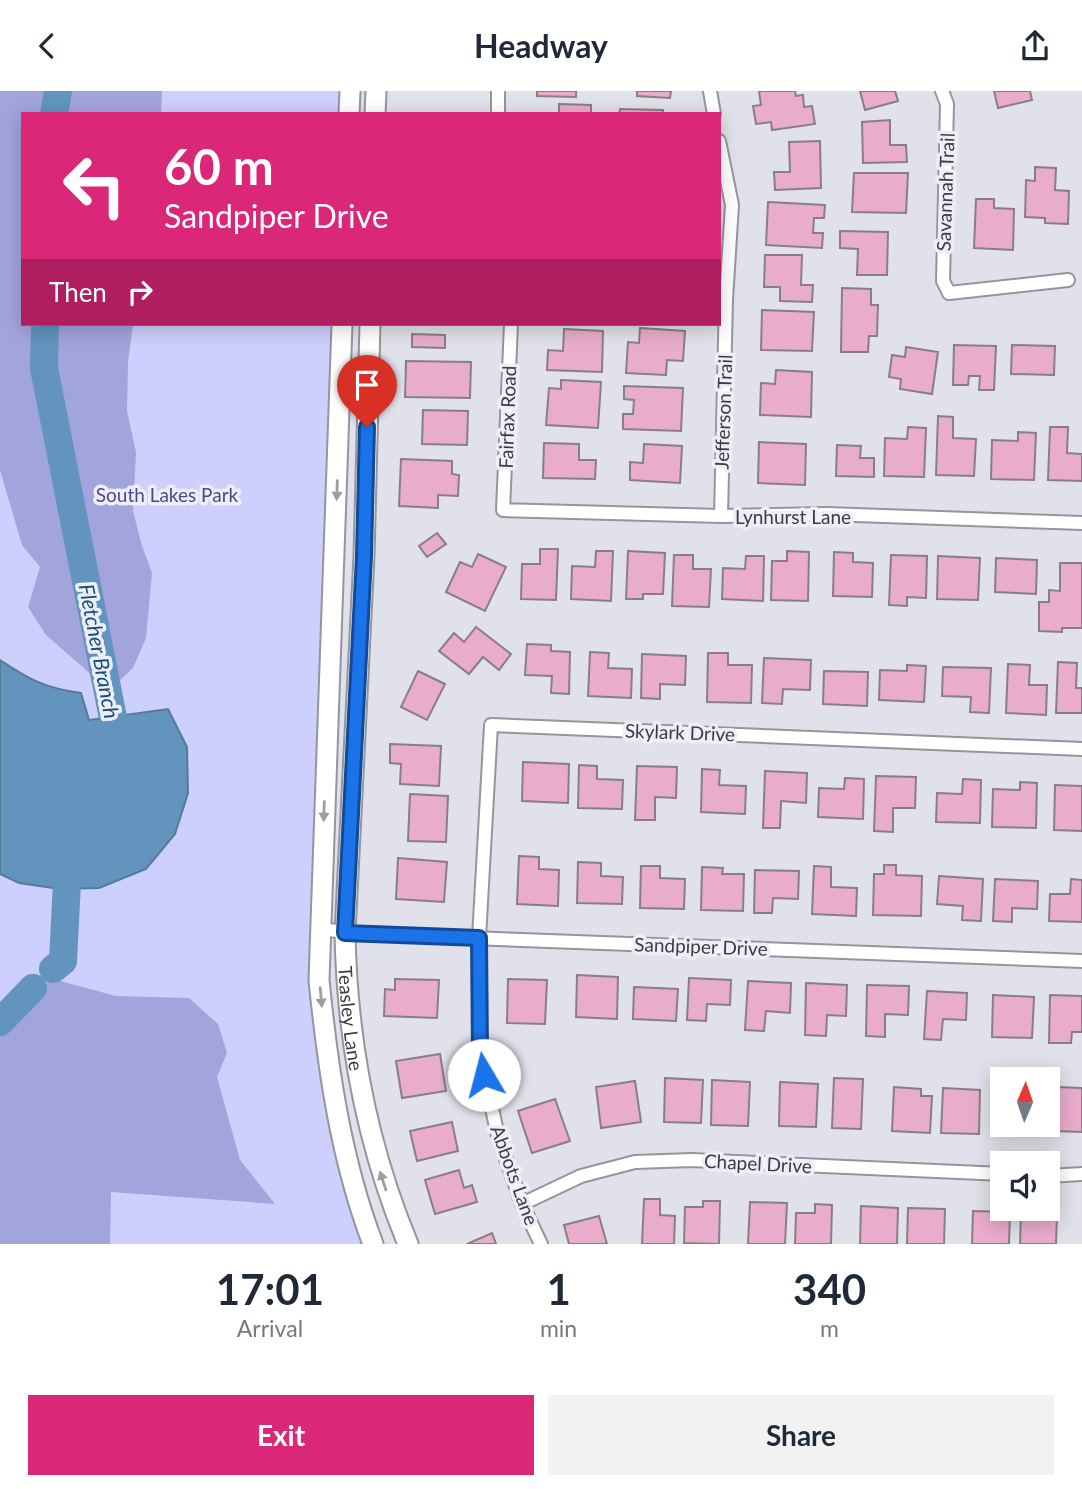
<!DOCTYPE html>
<style>
body{margin:0;font-family:Lato,sans-serif;background:#f2f2f3;color:#1f2937;height:100vh;display:flex;flex-direction:column;font-size:26px;white-space:nowrap}
*{box-sizing:border-box;margin:0}
p{font-size:23px;color:#747a83}
.icon{flex:none;width:38px;height:38px;fill:none;stroke:currentColor;stroke-width:2;stroke-linecap:round;stroke-linejoin:round}
.map{position:relative;height:1153px;overflow:hidden}
.side{display:flex;flex-direction:column;background:#fff;flex:1}
.side>*{flex:none}
.hud{position:absolute;left:21px;top:21px;width:700px;height:214px;border-radius:0px;box-shadow:0 4px 18px #0003;background:#db2777;color:#fff;overflow:hidden}
.needle{width:46px;rotate:2deg}
.fabs{position:absolute;left:990px;top:976px;display:grid;gap:14px}
.fabs a{display:grid;place-items:center;width:70px;height:70px;border-radius:0px;background:#fff;box-shadow:0 4px 18px #0003;font-size:35px}
.pin{position:absolute;display:grid;place-items:center;width:60px;height:60px;color:#fff;margin:-72px -30px;border-radius:50% 50% 50% 0;rotate:-45deg;box-shadow:0 0 7px #0007}
.pin .icon{rotate:45deg}
.me{position:absolute;width:77px;margin:-38px;rotate:352deg;stroke-linejoin:round;filter:drop-shadow(0 0 5px #0008)}
.turn{display:flex;align-items:center;gap:24px;height:147px;padding:0 28px;font-size:32px}
.turn .icon{width:91px;height:91px;stroke-width:2.5}
.turn b{display:block;font-size:49px;line-height:60px}
.then{display:flex;align-items:center;height:66px;padding:0 28px;background:#0003;gap:14px;font-size:26px}
.eta{display:flex;justify-content:space-evenly;align-items:center;height:119px;text-align:center}
.eta b{font-size:42px;font-weight:700;line-height:49px}
.action{display:flex;gap:14px;margin-top:auto;padding:14px 28px}
.action a{flex:1;height:80px;border-radius:0px;background:#db2777;color:#fff;font-size:28px;font-weight:700;line-height:80px;text-align:center}
.action a+a{background:#f2f2f3;color:#1f2937}
header{display:flex;justify-content:space-between;align-items:center;height:91px;padding:0 28px;background:#fff;font-size:32px;font-weight:700}
.map>svg:first-child{display:block}
</style>
<header><svg class="icon" aria-label="back" viewBox="0 0 24 24"><path d="M15 5l-7 7 7 7"/></svg>Headway<svg class="icon" aria-label="share" viewBox="0 0 24 24"><path d="M12 15V3M7 8l5-5 5 5M5 13v7h14v-7"/></svg></header>
<div class="map">
<svg width="1082" height="1153" viewBox="0 0 1082 1153">
<rect width="100%" height="100%" fill="#e0e1ea"/>
<path fill="#cdcffc" d="M0,0H348V23H23V233H340L320,838L331,989L374,1153H0Z"/>
<g fill="#a2a4dc">
<path d="M0,0H162L161,23H23V233H133L128,271L127,320L136,361L133,420L142,455L152,482L146,547L133,577L114,595L102,593L46,544L28,516L40,476L22,454L0,379Z"/>
<path d="M34,883L116,905L189,907L218,933L227,962L217,986L240,1069L275,1113L111,1101L110,1153H0V927L27,908Z"/>
</g>
<path fill="#6294bd" stroke="#577a97" stroke-width="2" d="M0,569C30,589 45,597 81,602L89,629L168,618L187,656L188,702L175,743L146,778L99,797L60,798L19,792L0,783Z"/>
<g fill="none" stroke-linecap="round" stroke-linejoin="round">
<g stroke="#6294bd" stroke-width="28">
<path d="M54,23L58,0"/>
<path d="M45,233L44,277L116,642L109,663"/>
<path d="M53,878L63,870L67,791L76,761"/>
<path d="M0,931L33,897"/>
</g>
</g>
<g fill="#e9accb" stroke="#887f84" stroke-width="2">
<path d="M537,0H576V6L537,5Z"/>
<path d="M637,0H671L670,7L637,5Z"/>
<path d="M759,0H795L796,5L803,4L804,16L812,15L815,33L772,39L771,31L756,33L753,15L761,14Z"/>
<path d="M860,0H895L898,10L865,19Z"/>
<path d="M994,0H1030L1032,9L998,17Z"/>
<path d="M559,13L591,14V23H559Z"/>
<path d="M620,18L663,19V23H619Z"/>
<path d="M890,29V54H906L907,71L863,72L862,31Z"/>
<path d="M820,50L821,97L775,99L774,81H790L789,51Z"/>
<path d="M1035,76L1056,77L1055,99L1069,100L1068,133L1045,132V127L1025,126L1026,89L1035,90Z"/>
<path d="M854,82H908L906,122L852,121Z"/>
<path d="M976,108H994V117L1014,118L1013,159L974,157Z"/>
<path d="M768,111L825,114L824,127H814L813,142H823L822,157L766,154Z"/>
<path d="M840,140L888,141L887,184H857L858,158L840,157Z"/>
<path d="M765,164H802L801,194H813L812,211L780,210V196H764Z"/>
<path d="M842,197L871,198V214H878L877,245H869L868,261H841Z"/>
<path d="M762,219L814,221L812,260L761,259Z"/>
<path d="M640,237L685,240L683,270L667,269L666,284L626,282L628,251L639,252Z"/>
<path d="M564,238L603,240L602,281L547,279L548,259L563,260Z"/>
<path d="M412,243L445,244V257L412,256Z"/>
<path d="M954,254L996,255L994,299H979L980,285H969L968,294H953Z"/>
<path d="M1012,254L1055,255L1054,284L1011,283Z"/>
<path d="M906,256L938,261L932,303L900,298L901,288L889,286L892,264L905,266Z"/>
<path d="M406,270L471,271L470,307L405,306Z"/>
<path d="M776,279L812,281L811,326L760,324L761,292L775,293Z"/>
<path d="M561,289L601,291L598,337L546,334L549,297L561,298Z"/>
<path d="M624,295L683,297L681,340L623,338V323H633L634,309L624,308Z"/>
<path d="M423,319L468,320L467,354L422,353Z"/>
<path d="M938,325L953,326V347L976,348L974,385L936,384Z"/>
<path d="M908,336L926,337L924,386L884,385L885,347L907,348Z"/>
<path d="M1050,336H1068L1067,362L1082,363V390L1048,389Z"/>
<path d="M1018,341L1036,342L1034,389L991,388L992,349L1018,350Z"/>
<path d="M759,351L806,353L805,394L758,392Z"/>
<path d="M544,352L579,353V369H596L595,388L543,387Z"/>
<path d="M644,353L682,355L680,392L630,389V371L643,372Z"/>
<path d="M837,354L861,355L860,367H874V386L836,385Z"/>
<path d="M401,368L452,370V383L459,384L458,405L438,404V417L399,415Z"/>
<path d="M437,442L446,453L427,466L419,455Z"/>
<path d="M540,458H558L556,509L521,508L522,473H540Z"/>
<path d="M596,460H613L611,510L571,508L572,475L595,476Z"/>
<path d="M628,460L665,462L663,503H643V508H626Z"/>
<path d="M787,460L809,461L808,510L771,509L772,470H787Z"/>
<path d="M834,461L853,462V471L873,472L872,506L833,505Z"/>
<path d="M478,463L506,476L485,520L446,501L460,471L472,476Z"/>
<path d="M674,464H693V478H711L709,516L672,515Z"/>
<path d="M891,464L927,465L926,507L907,506V515L889,514Z"/>
<path d="M746,465H764L763,510L722,508L723,477L745,478Z"/>
<path d="M938,465L980,467L978,509L937,508Z"/>
<path d="M996,467L1037,469L1036,503L995,501Z"/>
<path d="M1060,472H1082V537H1062V541L1039,540V511H1049V499L1060,500Z"/>
<path d="M476,536L511,563L499,579L483,566L469,583L439,560L454,542L464,551Z"/>
<path d="M527,553L551,554V560L570,561L569,603L551,602L552,585L525,584Z"/>
<path d="M590,561L609,562L608,577L632,578L631,607L588,605Z"/>
<path d="M708,562H728V574H752L751,612L707,611Z"/>
<path d="M642,563L686,565L685,594L660,593V608L641,607Z"/>
<path d="M764,567L811,569L810,599L783,598L782,613L762,612Z"/>
<path d="M1058,571L1077,572L1076,597H1082V622H1056Z"/>
<path d="M1008,573L1030,574L1029,594H1047L1046,624L1006,622Z"/>
<path d="M907,574L926,575L924,611L879,609L880,579L907,580Z"/>
<path d="M943,576L991,577L989,622L970,621L971,606L942,605Z"/>
<path d="M418,580L445,593L427,629L401,616Z"/>
<path d="M824,580L868,581L867,615L823,613Z"/>
<path d="M390,653L441,655L439,695L400,693L401,673L390,672Z"/>
<path d="M523,671L569,673L568,712L522,710Z"/>
<path d="M579,674L597,675V688L623,689L622,718L578,717Z"/>
<path d="M637,675L677,676L676,707L655,706V729H635Z"/>
<path d="M702,678L720,679L719,694L746,695L745,723L701,721Z"/>
<path d="M765,680L807,682L806,712L781,710L780,737H763Z"/>
<path d="M876,685L916,686L915,717H893V741L874,740Z"/>
<path d="M845,687L864,688L863,728L818,726L819,697L844,698Z"/>
<path d="M963,688L981,689L980,732L936,731L937,702L962,703Z"/>
<path d="M1020,691L1037,692L1036,737L992,736L993,698L1020,699Z"/>
<path d="M1055,694L1082,695V740L1054,739Z"/>
<path d="M410,703L448,705L446,751L408,750Z"/>
<path d="M519,765L539,766V778L559,779L558,815L517,813Z"/>
<path d="M398,767L447,771L444,811L396,808Z"/>
<path d="M578,771L601,772V785L623,786L622,813L577,812Z"/>
<path d="M884,774H896V784L922,785L921,825L873,824L874,783H884Z"/>
<path d="M641,775H660V787L685,788L684,818L640,817Z"/>
<path d="M814,775L831,776V796L857,797L856,825L812,823Z"/>
<path d="M702,776L723,777L722,783H744L743,820L701,819Z"/>
<path d="M755,779L799,780L798,808L773,807L772,822H754Z"/>
<path d="M939,785L983,788L981,830L962,829L963,815L937,813Z"/>
<path d="M995,788L1038,790L1037,818L1012,817V831L993,830Z"/>
<path d="M1071,788L1082,789V831L1049,830L1050,803H1070Z"/>
<path d="M577,884L618,886L617,928L576,926Z"/>
<path d="M689,887L731,889L730,914L707,913L706,930L687,929Z"/>
<path d="M395,888L439,889L437,927L384,925L385,898L395,899Z"/>
<path d="M508,888L547,889L545,933L507,932Z"/>
<path d="M748,890L791,892L790,922L766,920L764,940L745,939Z"/>
<path d="M806,892L847,894L846,925L827,924L826,945L805,944Z"/>
<path d="M867,894L909,895L908,924L885,923V946L866,945Z"/>
<path d="M634,896L678,898L676,930L633,928Z"/>
<path d="M927,900L967,902L966,929L943,928L941,949L924,948Z"/>
<path d="M993,904L1034,906L1032,947L992,946Z"/>
<path d="M1050,904L1082,905V941H1072L1071,952H1049Z"/>
<path d="M440,963L446,1000L402,1007L396,970Z"/>
<path d="M665,987L703,989L701,1032L664,1031Z"/>
<path d="M834,987L863,988L861,1038L832,1037Z"/>
<path d="M712,989L750,991L748,1035L711,1034Z"/>
<path d="M635,990L641,1031L601,1037L596,996Z"/>
<path d="M780,991L818,993L816,1036L779,1035Z"/>
<path d="M894,996L921,998V1005H932L930,1042L892,1040Z"/>
<path d="M1057,996L1082,997V1041L1055,1040Z"/>
<path d="M943,997L980,999L979,1043L941,1042Z"/>
<path d="M555,1008L570,1050L532,1062L518,1020Z"/>
<path d="M452,1031L458,1060L417,1070L410,1040Z"/>
<path d="M1010,1034H1045V1037H1028V1045H1009Z"/>
<path d="M459,1079L464,1097L472,1094L477,1111L435,1123L425,1089Z"/>
<path d="M644,1108H660V1124L675,1125L674,1153H642Z"/>
<path d="M703,1110H720L719,1153L684,1152L685,1116H703Z"/>
<path d="M750,1111L787,1112L785,1153H748Z"/>
<path d="M815,1113L832,1114L831,1153H795L796,1122H815Z"/>
<path d="M861,1115L898,1117L897,1153H860Z"/>
<path d="M908,1117L945,1118L944,1153H907Z"/>
<path d="M973,1120L1010,1121L1009,1153H972Z"/>
<path d="M1021,1121L1057,1123L1056,1153H1020Z"/>
<path d="M599,1125L607,1153H569L564,1134Z"/>
<path d="M492,1142L496,1153H467Z"/>
</g>
<g fill="none" stroke-linecap="round" stroke-linejoin="round">
<defs>
<g id="street">
<path d="M498,0V23"/>
<path d="M710,0L714,23"/>
<path d="M942,0L947,13L943,190L949,202L1068,189"/>
<path d="M719,50L732,114L726,208L721,425"/>
<path d="M511,233L503,419L721,425L827,423L1082,432"/>
<path d="M320,838L363,843L1082,870"/>
<path d="M1048,1085L1082,1083"/>
<path d="M522,1113L581,1085L635,1071L692,1069L1003,1083"/>
<path d="M541,1153L522,1113L498,1045L480,963L479,847L491,634L1082,658"/>
</g>
<g id="secondary">
<path d="M349,23L350,0"/>
<path d="M375,23L376,0"/>
<path d="M342,233L319,889C328,979 341,1069 373,1153"/>
<path id="s1" d="M370,233L364,465L345,842C347,951 366,1052 408,1153"/>
</g>
</defs>
<use href="#street" stroke="#94959d" stroke-width="16"/>
<use href="#secondary" stroke="#94959d" stroke-width="23"/>
<use href="#street" stroke="#fff" stroke-width="12"/>
<use href="#secondary" stroke="#fff" stroke-width="19"/>
</g>
<defs><path id="oneway-solid" d="M-6-.8H1V-3.2L6.5 0L1 3.2V.8H-6Z" transform="scale(1.75)"/></defs>
<g fill="#9e9e9f">
<use href="#oneway-solid" transform="translate(337 399) rotate(92)"/>
<use href="#oneway-solid" transform="translate(324 720) rotate(92)"/>
<use href="#oneway-solid" transform="translate(321 906) rotate(85)"/>
<use href="#oneway-solid" transform="translate(383 1090) rotate(-108)"/>
</g>
<g fill="none" stroke-linecap="round" stroke-linejoin="round">
<defs>
<path id="route" d="M367,336L364,465L345,842L479,847L480,963L484,984"/>
</defs>
<use href="#route" stroke="#114b97" stroke-width="18"/>
<use href="#route" stroke="#1a73e8" stroke-width="12"/>
</g>
<g text-anchor="middle" dominant-baseline="central" stroke-width="7" stroke-linejoin="round" paint-order="stroke">
<g font-size="19" fill="#3c3c3f" stroke="#edeef7">
<text transform="translate(945 101) rotate(-88)">Savannah Trail</text>
<text transform="translate(723 321) rotate(-88)">Jefferson Trail</text>
<text transform="translate(507 326) rotate(-88)">Fairfax Road</text>
<text x="793" y="425">Lynhurst Lane</text>
<text transform="translate(680 641) rotate(2)">Skylark Drive</text>
<text transform="translate(701 855) rotate(2)">Sandpiper Drive</text>
<text stroke="none"><textPath href="#s1" startOffset="695">Teasley Lane</textPath></text>
<text transform="translate(758 1072) rotate(3)">Chapel Drive</text>
<text transform="translate(515 1084) rotate(70)">Abbots Lane</text>
</g>
<g font-size="19" fill="#4b488d" stroke="#edeef7">
<text x="167" y="403">South Lakes Park</text>
</g>
<g font-size="21" font-style="italic" fill="#144f77" stroke="#edeef7">
<text transform="translate(100 560) rotate(79)">Fletcher Branch</text>
</g>
</g>
</svg>
<div class="fabs">
<a><svg class="needle" viewBox="-14 -14 28 28"><path d="M0-13l5 13h-10z" fill="#e53935"/><path d="M0 13l5-13h-10z" fill="#747a83"/></svg></a>
<a><svg class="icon" aria-label="sound" viewBox="0 0 24 24"><path d="M4 9h4l5-4v14l-5-4H4zM17 9q2 3 0 6"/></svg></a>
</div>
<div class="pin" style="left:367px;top:336px;background:#d93025"><svg class="icon" aria-label="arrive" viewBox="0 0 24 24"><path d="M6 21V4h12l-3 4 3 4H6"/></svg></div>
<svg class="me" style="left:484px;top:984px" viewBox="-20 -20 40 40"><circle r="19" fill="#fff"/><path d="M0-13L10 11 0 6-10 11z" fill="#1a73e8"/></svg>
<div class="hud">
<div class="turn"><svg class="icon" aria-label="left" viewBox="0 0 24 24"><path d="M17 20v-9H6M10 6l-5 5 5 5"/></svg><div><b>60 m</b>Sandpiper Drive</div></div>
<div class="then">Then<svg class="icon" aria-label="right" viewBox="0 0 24 24"><path d="M7 20v-9h11M14 6l5 5-5 5"/></svg></div>
</div>
</div>
<section class="side">
<div class="eta">
<div><b>17:01</b><p>Arrival</p></div>
<div><b>1</b><p>min</p></div>
<div><b>340</b><p>m</p></div>
</div>
<div class="action"><a>Exit</a><a>Share</a></div>
</section>
